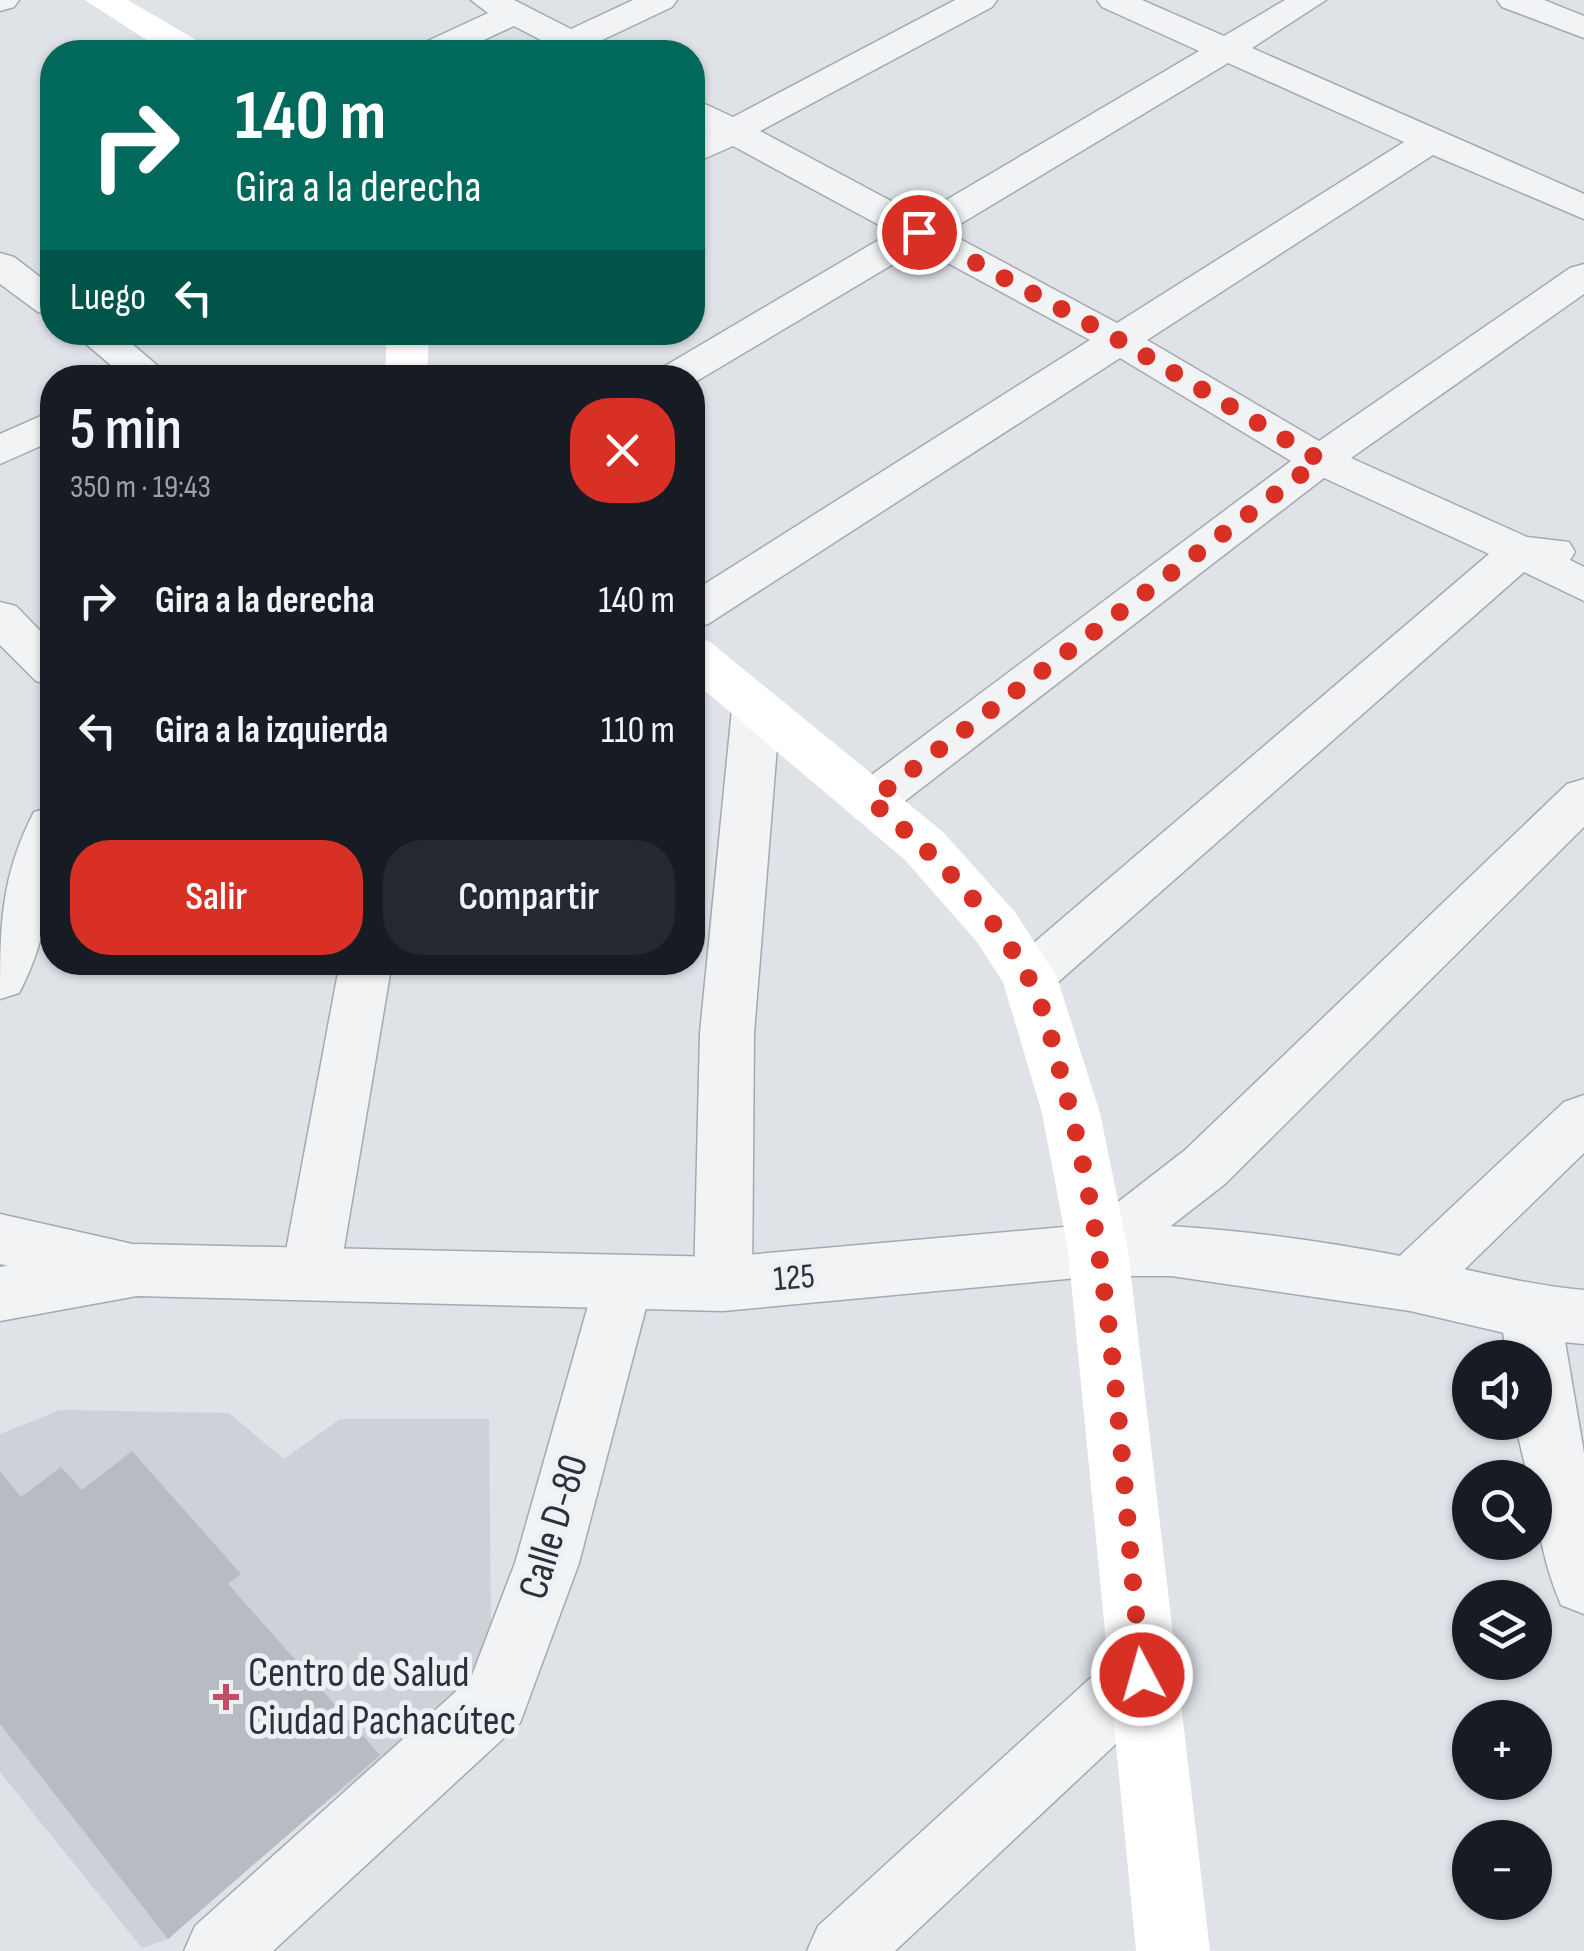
<!DOCTYPE html>
<html lang="es">
<meta charset="utf-8">
<style>
body{margin:0;font-family:"Sofia Sans Condensed",sans-serif;background:#242831;color:#f1f3f6;height:100vh;display:flex;flex-direction:column;font-size:38px;white-space:nowrap}
*{box-sizing:border-box;margin:0}
p{font-size:32px;color:#9ea1a6}
.icon{flex:none;width:55px;height:55px;fill:none;stroke:currentColor;stroke-width:2;stroke-linecap:round;stroke-linejoin:round}
.map{position:relative;flex:1;overflow:hidden}
.drawer{position:absolute;left:40px;top:365px;width:665px;height:610px;display:flex;flex-direction:column;background:#171b24;border-radius:40px;box-shadow:0 2px 8px #0004}
.drawer>*{flex:none}
.banner{position:absolute;left:40px;top:40px;width:665px;height:305px;border-radius:40px;box-shadow:0 2px 8px #0004;background:#00695c;color:#fff;overflow:hidden}
.buttons{position:absolute;left:1452px;top:1340px;display:grid;gap:20px}
.buttons a{display:grid;place-items:center;width:100px;height:100px;border-radius:50%;background:#171b24;box-shadow:0 2px 8px #0004;font-size:50px}
.pin{position:absolute;display:grid;place-items:center;width:85px;height:85px;color:#fff;margin:-42px;border:5px solid #fff;border-radius:50%;box-shadow:0 2px 10px #0007}
.me{position:absolute;width:110px;margin:-55px;rotate:354deg;stroke-linejoin:round;filter:drop-shadow(0 0 8px #0008)}
.turn{display:flex;align-items:center;gap:35px;height:210px;padding:0 30px;font-size:45px}
.turn .icon{width:130px;height:130px;stroke-width:2.5}
.turn b{display:block;font-size:70px;line-height:85px}
.then{display:flex;align-items:center;height:95px;padding:0 30px;background:#0003;gap:20px;font-size:38px}
.round{display:grid;place-items:center;flex:none;width:105px;height:105px;border-radius:40px;background:#242831}
.head{display:flex;align-items:center;justify-content:space-between;height:170px;padding:0 30px}
h1{font-size:60px;font-weight:600;line-height:75px}
.action{display:flex;gap:20px;margin-top:auto;padding:20px 30px}
.action a{flex:1;height:115px;border-radius:40px;background:#d93025;color:#fff;font-size:40px;font-weight:600;line-height:115px;text-align:center}
.action a+a{background:#242831;color:#f1f3f6}
ul{padding:0;list-style:none}
li{display:flex;align-items:center;gap:30px;height:130px;padding:0 30px}
li div{flex:1}
li b{display:block;font-size:38px}
li em{font-style:normal}
.map>svg:first-child{display:block}
</style>
<div class="map">
<svg width="1584" height="1951" viewBox="0 0 1584 1951">
<rect width="100%" height="100%" fill="#dfe2e7"/>
<path fill="#cdd1d8" d="M60,1410L229,1413L284,1459L340,1419H489L491,1633L468,1678L436,1716L273,1845L168,1939L142,1948L0,1772V1434Z"/>
<path fill="#b7bcc3" d="M132,1451L241,1574L228,1584L380,1755L168,1939L0,1724V1471L21,1497L61,1467L82,1490Z"/>
<g fill="none" stroke-linecap="round" stroke-linejoin="round">
<defs>
<g id="minor">
<path d="M0,0H19L14,7L0,11Z"/>
<path d="M471,0H514L571,29L633,0H677L672,7L598,42L607,52H564L514,26L458,52H414L419,45L488,13Z"/>
<path d="M955,0H997L992,7L760,131L919,216L1199,51L1102,7L1097,0H1142L1224,36L1285,0H1326L1252,48L1584,194V219L1433,155L1147,340L1319,441L1570,268L1584,264V294L1351,458L1527,537L1569,542L1575,552L1570,560L1584,567V601L1524,572L1048,991L1029,997L1010,991L1003,977L1010,963L1489,554L1324,478L888,814L871,819L854,814L846,801L854,788L1291,461L1120,358L708,624L692,628V592L1090,340L920,248L692,384V378H654L660,369L892,232L733,146L692,164V138L706,131L692,124V98L733,117ZM1228,63L1404,142L1117,323L947,232Z"/>
<path d="M1497,0H1544L1584,16V38L1502,7Z"/>
<path d="M0,253L14,257L52,286V316L38,312L0,284Z"/>
<path d="M72,332H118L172,378H126Z"/>
<path d="M52,411V441L0,464V434Z"/>
<path d="M0,602L16,606L52,643V686L36,681L0,645Z"/>
<path d="M756,692L773,697L780,709L754,1033L752,1284L744,1302L723,1309L702,1302L694,1284L700,1033L732,709L739,697Z"/>
<path d="M1584,779V827L1225,1184L1118,1267L1098,1275L1078,1267L1069,1250L1078,1233L1185,1150L1567,784Z"/>
<path d="M52,807C56,871 50,935 19,993L0,999C0,928 0,877 34,812Z"/>
<path d="M340,962H392L340,1272L332,1290L311,1297L290,1290L282,1272Z"/>
<path d="M1584,1095V1153L1431,1302L1410,1309L1389,1302L1381,1284L1389,1266L1564,1102Z"/>
<path d="M0,1214L137,1245L158,1252L166,1270L158,1288L137,1295L0,1264Z"/>
<path d="M624,1256L645,1263L653,1281L579,1563L520,1723L273,1951H184L195,1926L471,1678L515,1563L595,1281L603,1263Z"/>
<path d="M1530,1286L1551,1294L1560,1312L1584,1453V1614L1561,1605C1544,1565 1535,1521 1535,1478H1528L1515,1423L1535,1422V1358H1507L1500,1312L1509,1294Z"/>
<path d="M1142,1643L1165,1652L1175,1675L1165,1698L895,1951H807L818,1926L1119,1652Z"/>
</g>
<path id="tertiary" d="M1098,1224C1202,1224 1309,1238 1411,1258C1469,1269 1525,1285 1584,1290V1344L1530,1339L1410,1311L1171,1276H1098L723,1311L137,1296L0,1321V1267L137,1244L723,1257Z"/>
</defs>
<use href="#minor" stroke="#a5a9b0" stroke-width="3"/>
<use href="#tertiary" stroke="#a5a9b0" stroke-width="3"/>
<use href="#minor" fill="#f1f3f5" fill-rule="evenodd"/>
<use href="#tertiary" fill="#f1f3f5" fill-rule="evenodd"/>
<g fill="#fff" fill-rule="evenodd">
<path d="M85,0H128L203,44L208,52H165Z"/>
<path d="M387,332H429L427,378H385Z"/>
<path d="M692,637L709,641L943,832L1015,912L1057,977L1100,1113L1128,1250L1210,1951H1136L1068,1250L1042,1113L1003,982L977,942L905,860L692,680Z"/>
</g>
</g>
<g fill="none" stroke-linecap="round" stroke-linejoin="round">
<path stroke="#d93025" stroke-width="18" stroke-dasharray="0 32.4" d="M919,232L1119,340L1320,460L871,801C930,851 989,906 1027,975C1046,1008 1055,1053 1065,1090C1116,1277 1121,1482 1142,1675"/>
</g>
<path fill="#c04f64" stroke="#eef1f4" stroke-width="4" d="M221 1682h10v10h10v10h-10v10h-10v-10h-10v-10h10z"/>
<g text-anchor="middle" dominant-baseline="central" stroke-width="10" stroke-linejoin="round" paint-order="stroke">
<g font-size="35" fill="#29313c" stroke="#eef1f4">
<text transform="translate(794 1278) rotate(-5)">125</text>
</g>
<g font-size="42" fill="#29313c" stroke="#eef1f4">
<text transform="translate(554 1527) rotate(-73)">Calle D-80</text>
</g>
<g font-size="42" fill="#29313c" stroke="#eef1f4" text-anchor="start">
<text x="248" y="1673">Centro de Salud<tspan x="248" dy="48">Ciudad Pachacútec</tspan></text>
</g>
</g>
</svg>
<div class="buttons">
<a><svg class="icon" aria-label="sound" viewBox="0 0 24 24"><path d="M4 9h4l5-4v14l-5-4H4zM17 9q2 3 0 6"/></svg></a>
<a><svg class="icon" aria-label="search" viewBox="0 0 24 24"><circle cx="10" cy="10" r="6"/><path d="M15 15l6 6"/></svg></a>
<a><svg class="icon" aria-label="layers" viewBox="0 0 24 24"><path d="M12 4l9 5-9 5-9-5zM3 14l9 5 9-5"/></svg></a>
<a>+</a>
<a>−</a>
</div>
<div class="pin" style="left:919px;top:232px;background:#d93025"><svg class="icon" aria-label="arrive" viewBox="0 0 24 24"><path d="M6 21V4h12l-3 4 3 4H6"/></svg></div>
<svg class="me" style="left:1142px;top:1675px" viewBox="-20 -20 40 40"><circle r="17" fill="#d93025" stroke="#fff" stroke-width="3"/><path d="M0-11L8 9 0 5-8 9z" fill="#fff"/></svg>
<div class="banner">
<div class="turn"><svg class="icon" aria-label="right" viewBox="0 0 24 24"><path d="M7 20v-9h11M14 6l5 5-5 5"/></svg><div><b>140 m</b>Gira a la derecha</div></div>
<div class="then">Luego<svg class="icon" aria-label="left" viewBox="0 0 24 24"><path d="M17 20v-9H6M10 6l-5 5 5 5"/></svg></div>
</div>
<section class="drawer">
<div class="head"><div><h1>5 min</h1><p>350 m · 19:43</p></div><a class="round" style="background:#d93025;color:#fff"><svg class="icon" aria-label="close" viewBox="0 0 24 24"><path d="M6 6l12 12M18 6L6 18"/></svg></a></div>
<ul>
<li><svg class="icon" aria-label="right" viewBox="0 0 24 24"><path d="M7 20v-9h11M14 6l5 5-5 5"/></svg><div><b>Gira a la derecha</b></div><em>140 m</em></li>
<li><svg class="icon" aria-label="left" viewBox="0 0 24 24"><path d="M17 20v-9H6M10 6l-5 5 5 5"/></svg><div><b>Gira a la izquierda</b></div><em>110 m</em></li>
</ul>
<div class="action"><a>Salir</a><a>Compartir</a></div>
</section>
</div>
